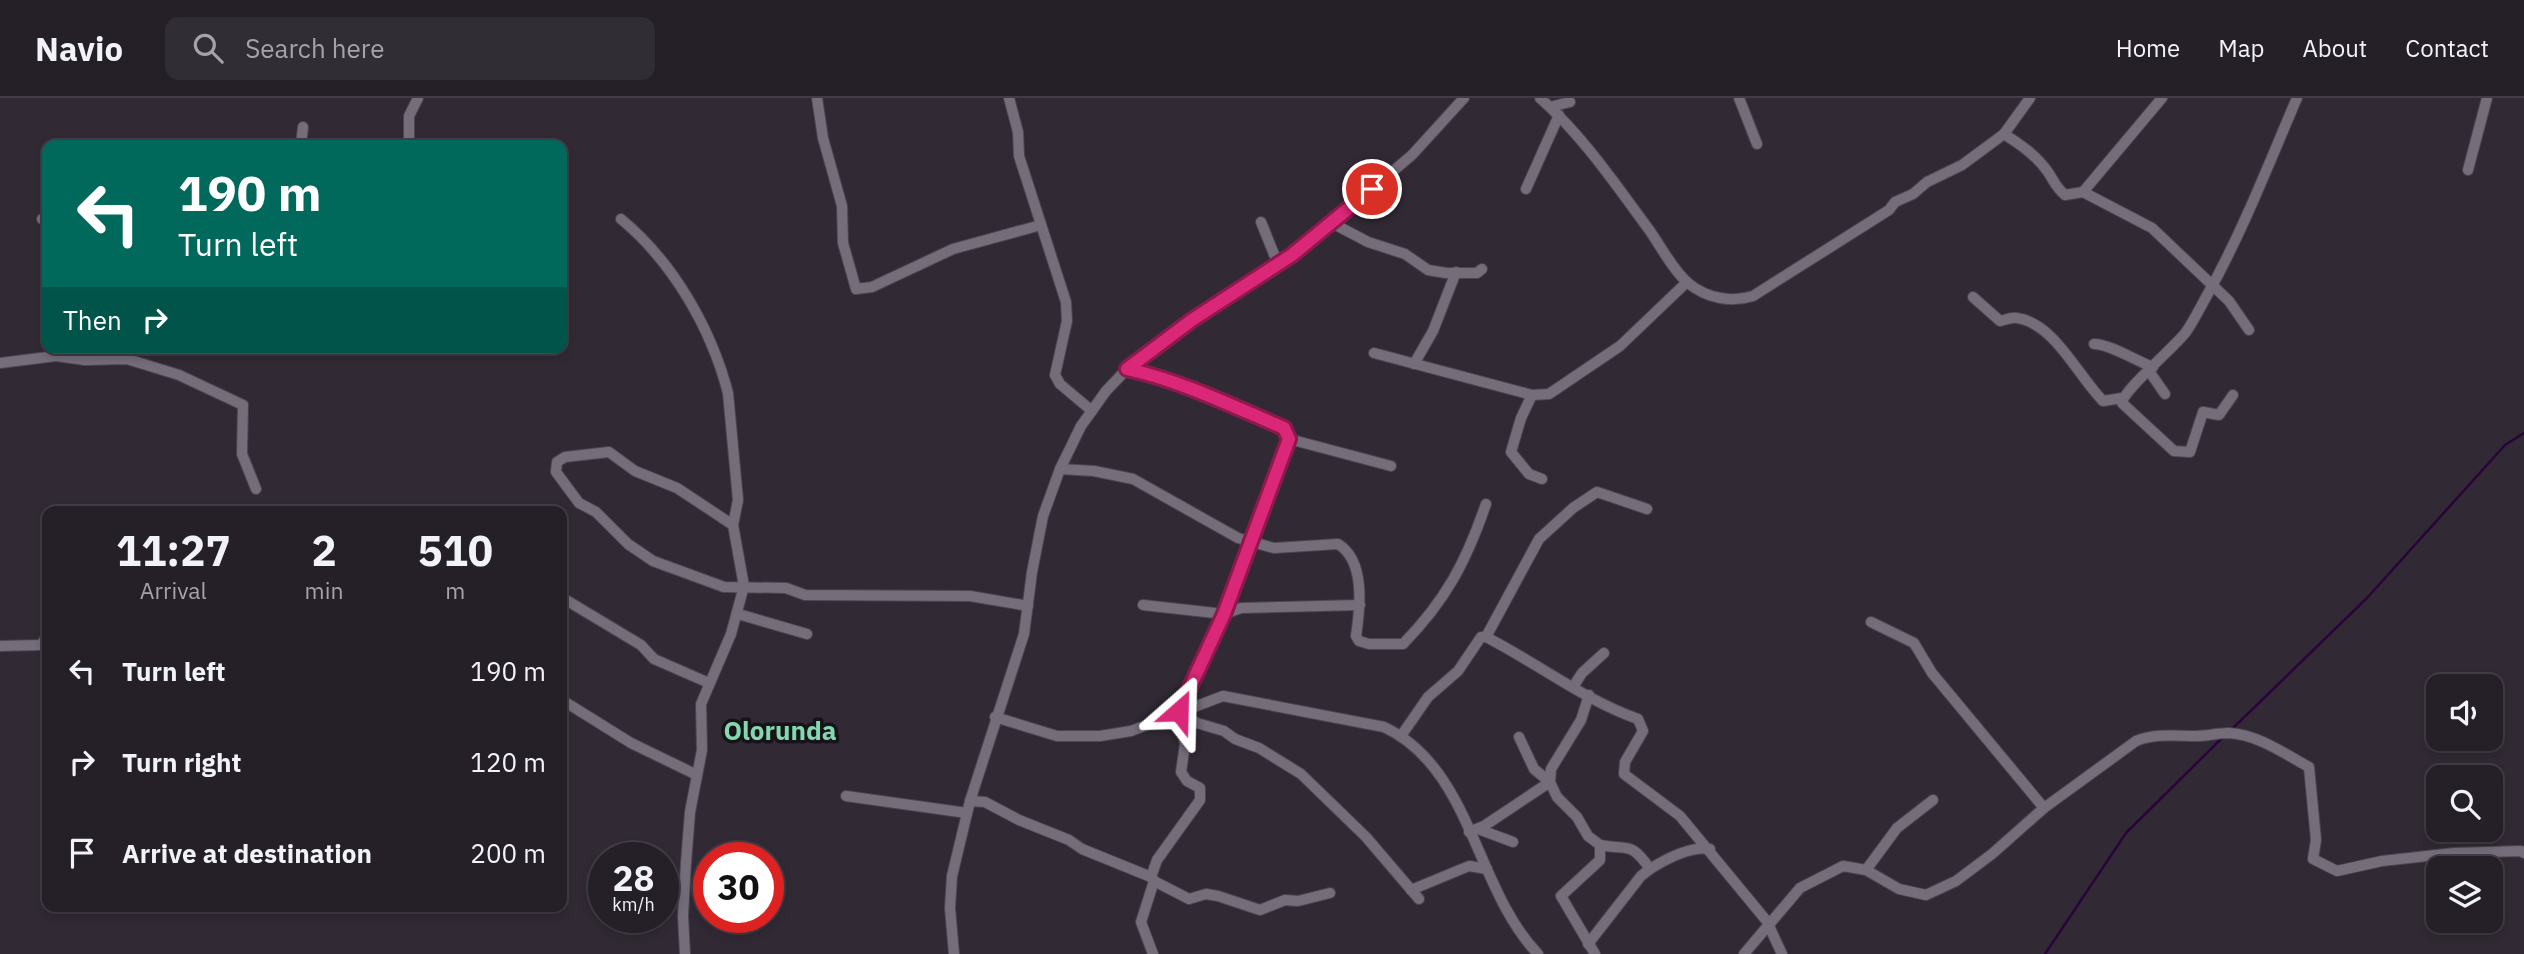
<!DOCTYPE html>
<style>
body{margin:0;font-family:"IBM Plex Sans",sans-serif;background:#312d34;color:#f1f3f6;height:100vh;display:flex;flex-direction:column;font-size:26px;white-space:nowrap}
*{box-sizing:border-box;margin:0}
p{font-size:23px;color:#a3a3a8}
.icon{flex:none;width:38px;height:38px;fill:none;stroke:currentColor;stroke-width:2;stroke-linecap:round;stroke-linejoin:round}
.map{position:relative;flex:1;overflow:hidden}
.sheet{position:absolute;left:42px;top:408px;width:525px;height:406px;display:flex;flex-direction:column;background:#252028;border-radius:14px;box-shadow:0 4px 10px #0003,0 0 0 2px #423e45}
.sheet>*{flex:none}
.top-card{position:absolute;left:42px;top:42px;width:525px;height:214px;border-radius:14px;box-shadow:0 4px 10px #0003,0 0 0 2px #423e45;background:#00695c;color:#fff;overflow:hidden}
.controls{position:absolute;left:2426px;top:576px;display:grid;gap:14px}
.controls a{display:grid;place-items:center;width:77px;height:77px;border-radius:14px;background:#252028;box-shadow:0 4px 10px #0003,0 0 0 2px #423e45;font-size:35px}
.speed{position:absolute;left:588px;top:744px;display:flex;gap:14px;font-size:35px;font-weight:700;text-align:center}
.speed>*{display:grid;place-content:center;width:91px;height:91px;border-radius:50%;background:#252028;box-shadow:0 4px 10px #0003,0 0 0 2px #423e45;line-height:1}
.speed small{font-size:18px;font-weight:400}
.speed .limit{border:10px solid #d22;background:#fff;color:#111}
.pin{position:absolute;display:grid;place-items:center;width:60px;height:60px;color:#fff;margin:-30px;border:4px solid #fff;border-radius:50%;box-shadow:0 2px 7px #0007}
.me{position:absolute;width:77px;margin:-38px;rotate:25deg;stroke-linejoin:round;filter:drop-shadow(0 0 5px #0008)}
.turn{display:flex;align-items:center;gap:24px;height:147px;padding:0 21px;font-size:32px}
.turn .icon{width:91px;height:91px;stroke-width:2.5}
.turn b{display:block;font-size:49px;line-height:60px}
.then{display:flex;align-items:center;height:66px;padding:0 21px;background:#0003;gap:14px;font-size:26px}
.eta{display:flex;justify-content:space-evenly;align-items:center;height:119px;text-align:center}
.eta b{font-size:42px;font-weight:700;line-height:49px}
ul{padding:0;list-style:none}
li{display:flex;align-items:center;gap:21px;height:91px;padding:0 21px}
li div{flex:1}
li b{display:block;font-size:26px}
li em{font-style:normal}
header{display:flex;align-items:center;gap:42px;box-sizing:border-box;height:98px;padding:0 35px;background:#252028;border-bottom:2px solid #423e45}
header strong{font-size:33px}
nav{display:flex;gap:38px;margin-inline-start:auto;font-size:24px}
.search{width:490px;height:63px;background:#312d34;display:flex;align-items:center;gap:18px;box-sizing:border-box;padding:0 24px;border-radius:14px;color:#a3a3a8;font-size:26px}
.map>svg:first-child{display:block}
</style>
<header>
<strong>Navio</strong>
<div class="search"><svg class="icon" aria-label="search" viewBox="0 0 24 24"><circle cx="10" cy="10" r="6"/><path d="M15 15l6 6"/></svg>Search here</div>
<nav><a>Home</a><a>Map</a><a>About</a><a>Contact</a></nav>
</header>
<div class="map">
<svg width="2524" height="856" viewBox="0 0 2524 856">
<rect width="100%" height="100%" fill="#312a35"/>
<g fill="none" stroke-linecap="round" stroke-linejoin="round">
<g stroke="#2b033c" stroke-width="2.5">
<path d="M2232,631L2367,500L2505,347L2524,335"/>
<path d="M2045,856L2126,735L2222,640"/>
</g>
<defs>
<g id="minor">
<path d="M817,0L823,40L842,108L843,145L856,191L872,189L953,151L1041,127"/>
<path d="M1009,0L1018,34L1019,58L1066,204L1067,223L1055,277L1060,286L1092,313"/>
<path d="M1540,0C1583,38 1616,87 1650,133C1661,149 1673,172 1688,185C1706,200 1731,205 1753,198L1889,112L1895,104L1913,96L1927,84L1962,67L2004,36L2030,0"/>
<path d="M1739,0L1757,46"/>
<path d="M1550,9L1570,4"/>
<path d="M2004,36C2021,47 2036,57 2048,74C2054,83 2056,90 2065,97L2083,94L2152,130L2229,203L2249,232"/>
<path d="M301,47L303,29"/>
<path d="M409,47V18L418,0"/>
<path d="M2468,72L2487,0"/>
<path d="M1526,91L1559,17"/>
<path d="M2083,94L2162,0"/>
<path d="M42,121L47,123"/>
<path d="M621,121C673,164 711,230 728,295L738,402L733,427L744,488L731,536L701,606L702,652L690,714L686,765L683,818L685,856"/>
<path d="M1261,124L1278,166"/>
<path d="M1332,125L1368,144L1405,156L1428,172L1446,175H1477L1482,171"/>
<path d="M1973,199L2000,223C2005,222 2012,219 2017,220C2054,225 2078,278 2103,303L2122,300"/>
<path d="M2094,246C2110,246 2136,263 2153,269"/>
<path d="M1374,255L1532,297L1549,296L1620,248L1687,184"/>
<path d="M120,260L136,250"/>
<path d="M0,265L56,258L85,262L127,261L179,277L243,307L242,356L256,391"/>
<path d="M1414,266L1433,233L1456,174"/>
<path d="M2149,273L2165,296"/>
<path d="M1532,297L1521,320L1511,354L1529,376L1542,381"/>
<path d="M2233,297L2219,317L2203,314L2190,354L2174,353L2122,305C2123,292 2174,250 2186,234C2195,221 2202,206 2210,192C2244,130 2269,65 2297,0"/>
<path d="M1289,341L1391,368"/>
<path d="M1060,371L1094,373L1133,381L1238,440L1274,450L1338,446C1366,463 1360,511 1356,538L1359,543L1369,546H1403C1446,502 1466,464 1486,406"/>
<path d="M733,427L677,390L635,373L609,354L565,359L557,364L556,374L579,405L596,414L628,446L653,463L724,489L786,490L805,497L970,498L1028,508"/>
<path d="M566,502L641,547L654,561L709,585"/>
<path d="M1143,507L1224,516L1241,510L1360,507"/>
<path d="M738,516L807,536"/>
<path d="M1871,524L1914,545L1932,575L2044,710"/>
<path d="M1486,539L1539,441L1573,410L1597,394L1647,411"/>
<path d="M0,548L41,547L47,538"/>
<path d="M1573,589L1582,575L1604,555"/>
<path d="M1589,597L1581,622L1551,671L1550,684L1557,699L1577,719L1588,738L1600,747V762L1561,798L1595,856"/>
<path d="M562,602L631,645L697,677"/>
<path d="M1179,613L1197,625L1224,633L1235,641L1259,650L1301,676L1366,739L1419,801"/>
<path d="M995,619L1057,638H1100L1131,633L1223,598L1384,629C1472,670 1475,791 1538,856"/>
<path d="M1401,638L1428,599L1458,573L1481,539H1486C1537,565 1584,602 1638,621L1643,633L1625,664L1624,676L1680,718L1770,827"/>
<path d="M846,698L967,715"/>
<path d="M970,703L985,704L1019,722L1069,742L1082,751L1151,779L1157,762L1200,702V690L1187,683L1181,674L1185,646L1179,613L1224,516L1289,341L1284,330L1190,289L1127,271"/>
<path d="M1478,731L1513,744"/>
<path d="M1469,734L1484,728L1550,684L1534,671L1519,639"/>
<path d="M1650,771C1666,761 1691,748 1710,751"/>
<path d="M1866,772L1897,730L1933,702"/>
<path d="M1151,779L1154,783L1141,824L1153,856"/>
<path d="M1154,783L1189,801L1206,796L1218,798L1260,812L1285,802L1298,803L1330,795"/>
<path d="M1411,792L1469,768L1487,771"/>
<path d="M1769,828L1782,856"/>
<path d="M1588,846L1641,778L1650,771C1630,742 1628,753 1600,747"/>
<path d="M954,856L950,810L952,778L970,703L1024,536L1032,474L1043,418L1060,371L1081,328L1106,293L1127,271L1192,222L1291,157L1332,125L1412,57L1464,0"/>
<path d="M1744,856L1800,790L1843,768L1866,772L1899,791L1926,797L1956,783L1992,756L2044,710L2136,643C2156,635 2175,638 2196,638C2207,638 2218,635 2229,635C2259,637 2283,655 2309,669L2316,742L2313,761L2337,773L2382,763L2454,755L2521,753L2524,755"/>
</g>
</defs>
<use href="#minor" stroke="#4c4650" stroke-width="12"/>
<use href="#minor" stroke="#766d7b" stroke-width="10"/>
</g>
<g fill="none" stroke-linecap="round" stroke-linejoin="round">
<defs>
<path id="route" d="M1179,613L1224,516L1289,341L1284,330C1232,308 1182,283 1127,271L1192,222L1292,157L1372,91"/>
</defs>
<use href="#route" stroke="#8e194d" stroke-width="18"/>
<use href="#route" stroke="#db2777" stroke-width="12"/>
</g>
<g text-anchor="middle" dominant-baseline="central" stroke-width="7" stroke-linejoin="round" paint-order="stroke">
<g font-size="26" font-weight="bold" fill="#84d7b0" stroke="#171419">
<text x="780" y="632">Olorunda</text>
</g>
</g>
</svg>
<div class="controls">
<a><svg class="icon" aria-label="sound" viewBox="0 0 24 24"><path d="M4 9h4l5-4v14l-5-4H4zM17 9q2 3 0 6"/></svg></a>
<a><svg class="icon" aria-label="search" viewBox="0 0 24 24"><circle cx="10" cy="10" r="6"/><path d="M15 15l6 6"/></svg></a>
<a><svg class="icon" aria-label="layers" viewBox="0 0 24 24"><path d="M12 4l9 5-9 5-9-5zM3 14l9 5 9-5"/></svg></a>
</div>
<div class="speed"><div>28<small>km/h</small></div><div class="limit">30</div></div>
<div class="pin" style="left:1372px;top:91px;background:#d93025"><svg class="icon" aria-label="arrive" viewBox="0 0 24 24"><path d="M6 21V4h12l-3 4 3 4H6"/></svg></div>
<svg class="me" style="left:1179px;top:613px" viewBox="-20 -20 40 40"><path d="M0-17L14 15 0 8-14 15z" fill="#db2777" stroke="#fff" stroke-width="4"/></svg>
<div class="top-card">
<div class="turn"><svg class="icon" aria-label="left" viewBox="0 0 24 24"><path d="M17 20v-9H6M10 6l-5 5 5 5"/></svg><div><b>190 m</b>Turn left</div></div>
<div class="then">Then<svg class="icon" aria-label="right" viewBox="0 0 24 24"><path d="M7 20v-9h11M14 6l5 5-5 5"/></svg></div>
</div>
<section class="sheet">
<div class="eta">
<div><b>11:27</b><p>Arrival</p></div>
<div><b>2</b><p>min</p></div>
<div><b>510</b><p>m</p></div>
</div>
<ul>
<li><svg class="icon" aria-label="left" viewBox="0 0 24 24"><path d="M17 20v-9H6M10 6l-5 5 5 5"/></svg><div><b>Turn left</b></div><em>190 m</em></li>
<li><svg class="icon" aria-label="right" viewBox="0 0 24 24"><path d="M7 20v-9h11M14 6l5 5-5 5"/></svg><div><b>Turn right</b></div><em>120 m</em></li>
<li><svg class="icon" aria-label="arrive" viewBox="0 0 24 24"><path d="M6 21V4h12l-3 4 3 4H6"/></svg><div><b>Arrive at destination</b></div><em>200 m</em></li>
</ul>
</section>
</div>
